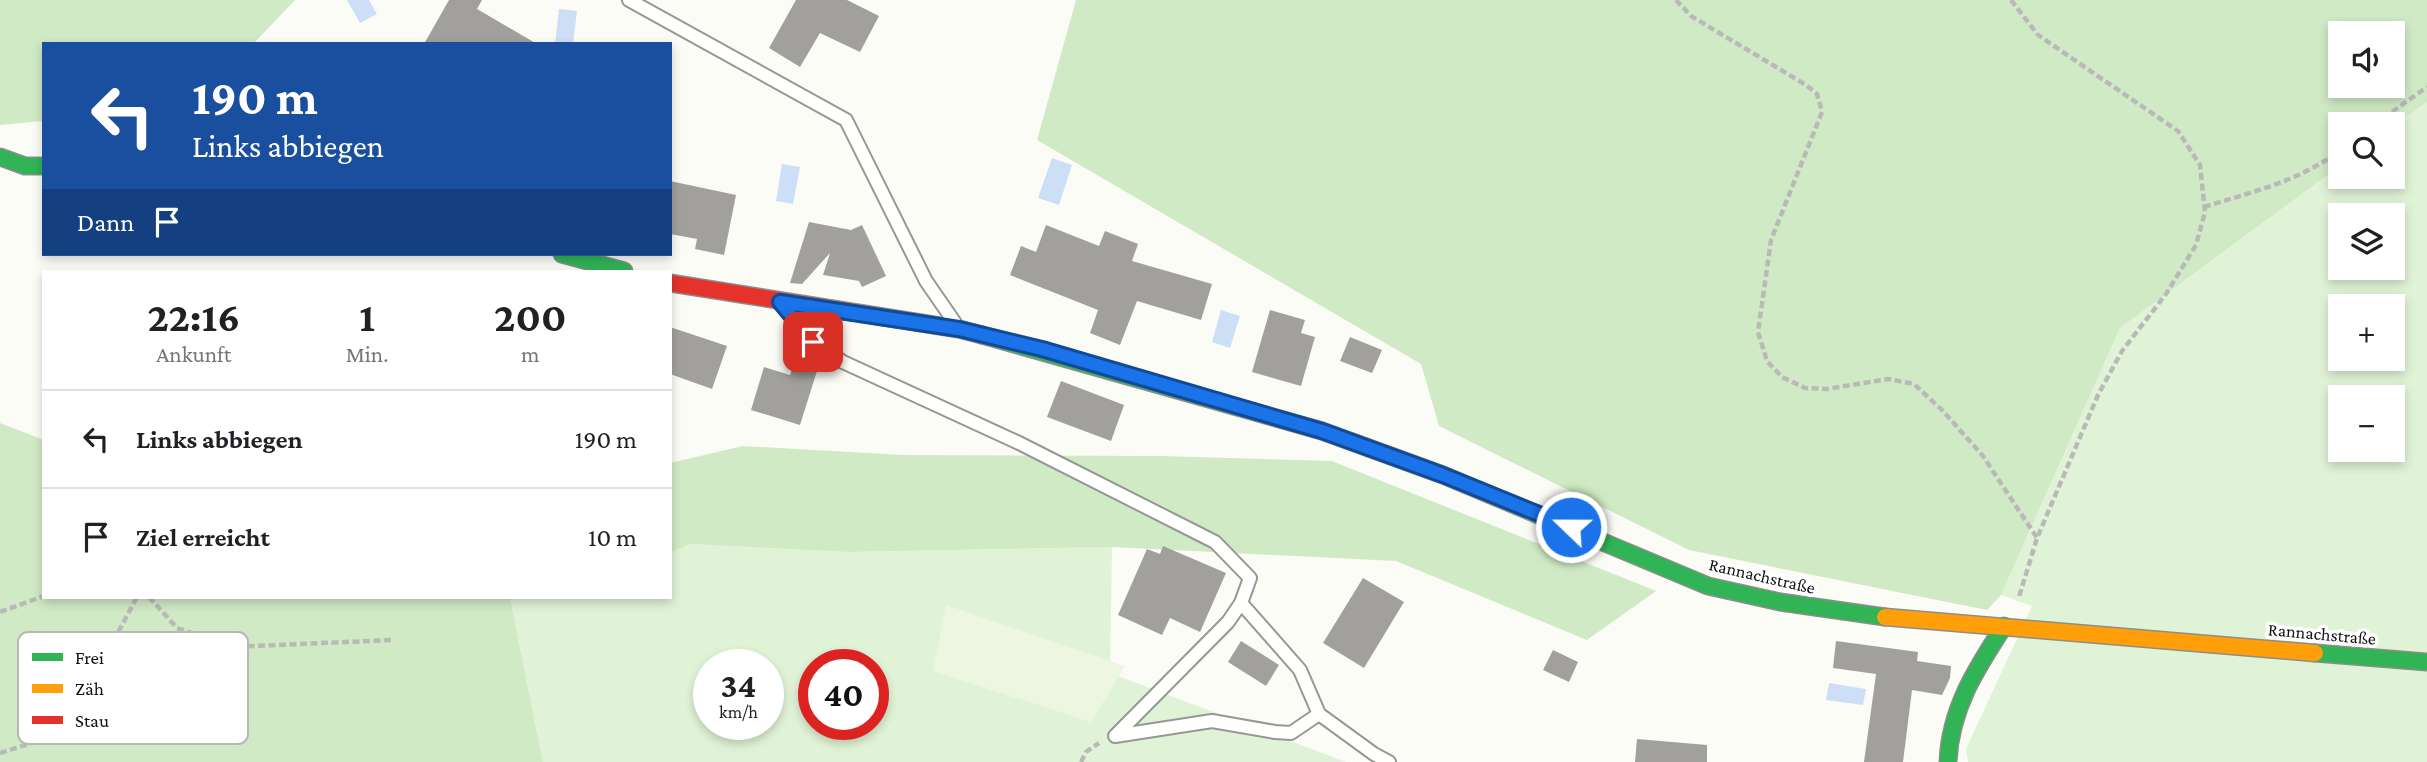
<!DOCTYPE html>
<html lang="de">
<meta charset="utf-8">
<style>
body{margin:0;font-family:"Crimson Pro",serif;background:#f6f6f6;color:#202124;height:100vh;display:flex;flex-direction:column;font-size:26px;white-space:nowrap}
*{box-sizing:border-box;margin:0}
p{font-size:23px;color:#757577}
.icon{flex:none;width:38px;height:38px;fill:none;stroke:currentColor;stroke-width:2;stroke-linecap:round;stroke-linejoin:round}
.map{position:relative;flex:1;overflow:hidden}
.drawer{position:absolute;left:42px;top:270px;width:630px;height:329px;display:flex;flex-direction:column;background:#fff;border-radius:0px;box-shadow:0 4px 10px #0003}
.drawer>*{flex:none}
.banner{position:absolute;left:42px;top:42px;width:630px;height:214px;border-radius:0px;box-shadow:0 4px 10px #0003;background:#1a4fa0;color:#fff;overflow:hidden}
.fabs{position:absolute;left:2328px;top:21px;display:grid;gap:14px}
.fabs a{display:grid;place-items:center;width:77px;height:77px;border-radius:0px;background:#fff;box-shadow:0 4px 10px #0003;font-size:35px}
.speed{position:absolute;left:693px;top:649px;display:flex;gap:14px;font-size:35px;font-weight:700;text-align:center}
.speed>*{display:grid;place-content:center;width:91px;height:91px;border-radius:50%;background:#fff;box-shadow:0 4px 10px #0003;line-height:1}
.speed small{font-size:18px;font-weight:400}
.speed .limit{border:10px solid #d22;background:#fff;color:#111}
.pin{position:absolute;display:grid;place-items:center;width:60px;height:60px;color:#fff;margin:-30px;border-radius:14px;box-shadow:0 4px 10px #0006}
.me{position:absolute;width:77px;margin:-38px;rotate:292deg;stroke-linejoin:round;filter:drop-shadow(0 0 5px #0008)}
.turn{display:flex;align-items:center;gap:24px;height:147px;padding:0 35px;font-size:32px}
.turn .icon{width:91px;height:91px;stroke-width:2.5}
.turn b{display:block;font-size:49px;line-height:60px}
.then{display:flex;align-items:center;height:66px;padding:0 35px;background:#0003;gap:14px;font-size:26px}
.eta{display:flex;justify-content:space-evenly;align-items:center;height:119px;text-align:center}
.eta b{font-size:42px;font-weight:700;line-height:49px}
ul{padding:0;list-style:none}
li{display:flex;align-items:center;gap:21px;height:98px;padding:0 35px;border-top:2px solid #e0e0e0}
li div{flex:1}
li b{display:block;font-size:26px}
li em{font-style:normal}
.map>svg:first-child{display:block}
</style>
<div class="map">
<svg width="2427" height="762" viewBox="0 0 2427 762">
<rect width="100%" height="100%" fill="#fcfcf7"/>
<g fill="#e1f3d7" fill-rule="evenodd">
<path d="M2427,102V762H1968L1966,749L2032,606L2001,595L2120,328L2340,166V177H2392V127ZM2340,215H2392V268H2340ZM2340,306H2392V359H2340ZM2340,397H2392V450H2340Z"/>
<path d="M690,544L848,552L1112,547L1110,673L1346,762H543L510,597H670V553ZM709,665H768V724H709ZM814,665H873V724H814Z"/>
</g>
<g fill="#d0eac5" fill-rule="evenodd">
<path d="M0,0H295L253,44H44V121L0,125Z"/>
<path d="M1076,0H2427V102L2392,127V124H2340V166L2120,328L2001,595L1987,610L1689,550L1439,426L1421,364L1037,140ZM2340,33H2392V86H2340Z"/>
<path d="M0,423L44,440V597H510L543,762H0Z"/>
<path d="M743,446L903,455L1161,456L1332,461L1656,591L1587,640L1396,561L1112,547L848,552L690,544L670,553V463Z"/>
</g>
<path fill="#ecf6e0" d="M946,605L1125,666L1091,722L933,671Z"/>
<g fill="#ccdff7">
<path d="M347,0H369L377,14L360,23Z"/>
<path d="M559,9L577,11L573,44H555Z"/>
<path d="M1052,158L1072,165L1059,205L1038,198Z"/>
<path d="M782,164L800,167L793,204L776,201Z"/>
<path d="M1221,310L1240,316L1230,348L1212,342Z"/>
<path d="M1829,683L1866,689L1863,705L1826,700Z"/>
</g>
<g fill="#a1a09c">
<path d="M449,0H482L477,9L537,44H424Z"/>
<path d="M796,0H847L879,16L860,52L820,33L800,67L769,48Z"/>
<path d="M670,181L736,195L724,255L695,249L697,239L670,234Z"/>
<path d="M809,222L851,230L862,225L886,276L862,287L859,281L823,275L830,253L802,284L790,283Z"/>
<path d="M1046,225L1099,246L1105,231L1138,244L1132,261L1212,284L1201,320L1137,301L1120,345L1090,333L1098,310L1010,275L1021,246L1036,252Z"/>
<path d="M1270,310L1305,320L1301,333L1315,337L1301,386L1252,372Z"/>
<path d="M670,327L727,346L712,389L670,374Z"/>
<path d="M1350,337L1382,350L1372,373L1340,361Z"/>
<path d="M794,364L817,371L800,425L751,410L764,367L790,375Z"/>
<path d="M1061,381L1124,405L1111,441L1047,417Z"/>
<path d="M1163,546L1226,573L1200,632L1170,618L1162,635L1118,615L1147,549L1160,554Z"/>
<path d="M1363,578L1404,602L1364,668L1323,643Z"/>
<path d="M1241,641L1279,665L1266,686L1228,662Z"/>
<path d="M1836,641L1918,652L1917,661L1951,666L1950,678L1942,695L1912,690L1903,762H1864L1876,674L1833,668Z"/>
<path d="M1553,650L1578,662L1569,682L1543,670Z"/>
<path d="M1637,739L1707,745V762H1635Z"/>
</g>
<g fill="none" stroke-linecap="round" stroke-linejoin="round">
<defs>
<g id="lane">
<path d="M629,0L846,120L926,281L955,323"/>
<path d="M785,308L813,342L843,362L1019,443L1215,542L1250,578L1241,603L1300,670L1319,714L1374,754L1389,762"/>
<path d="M1241,603L1228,622L1115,736L1212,721L1275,732L1291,733L1319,714"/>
</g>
<g id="fast">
<path d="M0,157L25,166H44"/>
<path d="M562,254L624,271"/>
<path d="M982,335L1322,431L1443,475L1708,586L1780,602L1885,617"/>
<path d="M2315,653L2427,662"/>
<path d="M1948,762C1950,709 1976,669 2004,626"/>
</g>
<path id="slow" d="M1885,617L2315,653"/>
<path id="jam" d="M670,283L959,329L982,335"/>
</defs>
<use href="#lane" stroke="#979795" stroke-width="16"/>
<use href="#fast" stroke="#8d8d8b" stroke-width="19"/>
<use href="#slow" stroke="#8d8d8b" stroke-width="19"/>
<use href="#jam" stroke="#8d8d8b" stroke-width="19"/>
<g stroke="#b9b9b8" stroke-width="4.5" stroke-dasharray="7 3.5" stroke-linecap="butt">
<path d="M1676,0L1691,16L1806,85L1817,94L1822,112L1771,240L1758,332L1767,361L1782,377L1805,388L1827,389L1888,379L1914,384L1942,410L1983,456L2037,538"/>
<path d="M2011,0L2038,35L2178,131L2200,165L2205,212L2196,245L2166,294L2122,351L2098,395L2037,538L2019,597"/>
<path d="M2375,124L2427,87"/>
<path d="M2204,207C2251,192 2301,181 2340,150"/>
<path d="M149,597L177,628L233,647L391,640"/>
<path d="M0,612L44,596"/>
<path d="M0,753L38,741L48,715L69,699L99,668L137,597"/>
<path d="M1081,762L1086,752L1099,743"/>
</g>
<use href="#lane" stroke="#fffffe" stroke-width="12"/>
<use href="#fast" stroke="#30b455" stroke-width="16"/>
<use href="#slow" stroke="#ff9f0a" stroke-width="16"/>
<use href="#jam" stroke="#e5322d" stroke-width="16"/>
</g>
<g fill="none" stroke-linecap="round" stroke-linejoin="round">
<defs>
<path id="route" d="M813,342L780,302L959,329L1042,349L1322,431L1443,475L1571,527"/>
</defs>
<use href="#route" stroke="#114b97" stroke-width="18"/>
<use href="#route" stroke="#1a73e8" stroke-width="12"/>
</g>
<g text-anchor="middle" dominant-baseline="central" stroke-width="7" stroke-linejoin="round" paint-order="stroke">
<g font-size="18" fill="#111" stroke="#fff">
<text transform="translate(1762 576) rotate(13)">Rannachstraße</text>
<text transform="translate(2322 634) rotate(5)">Rannachstraße</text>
</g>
</g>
<rect x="18" y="632" width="230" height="112" rx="10" fill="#fff" stroke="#b8b8b8" stroke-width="2"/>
<rect x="32" y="653" width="31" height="8" fill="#30b455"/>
<rect x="32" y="684" width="31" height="9" fill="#ff9f0a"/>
<rect x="32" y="716" width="31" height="8" fill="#e5322d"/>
<g font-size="19" fill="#111">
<text x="75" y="664">Frei</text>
<text x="75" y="695">Zäh</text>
<text x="75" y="727">Stau</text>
</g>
</svg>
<div class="fabs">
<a><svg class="icon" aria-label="sound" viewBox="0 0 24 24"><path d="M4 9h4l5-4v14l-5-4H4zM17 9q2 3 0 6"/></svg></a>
<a><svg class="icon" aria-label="search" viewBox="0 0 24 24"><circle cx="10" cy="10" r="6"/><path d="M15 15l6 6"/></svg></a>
<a><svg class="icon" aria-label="layers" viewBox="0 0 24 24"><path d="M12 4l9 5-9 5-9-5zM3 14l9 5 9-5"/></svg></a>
<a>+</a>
<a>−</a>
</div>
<div class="speed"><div>34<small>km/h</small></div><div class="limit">40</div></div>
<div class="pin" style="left:813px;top:342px;background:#d93025"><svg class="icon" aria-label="arrive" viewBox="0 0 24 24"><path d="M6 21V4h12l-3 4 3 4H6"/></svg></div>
<svg class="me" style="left:1571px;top:527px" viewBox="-20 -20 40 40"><circle r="17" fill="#1a73e8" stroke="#fff" stroke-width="3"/><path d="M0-11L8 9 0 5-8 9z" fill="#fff"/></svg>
<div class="banner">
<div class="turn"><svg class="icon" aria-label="left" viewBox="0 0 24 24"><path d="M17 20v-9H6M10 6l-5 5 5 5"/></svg><div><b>190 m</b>Links abbiegen</div></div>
<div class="then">Dann<svg class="icon" aria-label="arrive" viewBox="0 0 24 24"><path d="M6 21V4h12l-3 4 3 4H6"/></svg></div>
</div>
<section class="drawer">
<div class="eta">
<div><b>22:16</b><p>Ankunft</p></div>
<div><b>1</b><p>Min.</p></div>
<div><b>200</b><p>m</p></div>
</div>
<ul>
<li><svg class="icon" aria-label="left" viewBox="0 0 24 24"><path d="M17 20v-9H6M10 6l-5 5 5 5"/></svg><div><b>Links abbiegen</b></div><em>190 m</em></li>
<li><svg class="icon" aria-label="arrive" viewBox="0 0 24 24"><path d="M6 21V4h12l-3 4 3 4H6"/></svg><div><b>Ziel erreicht</b></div><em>10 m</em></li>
</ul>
</section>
</div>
